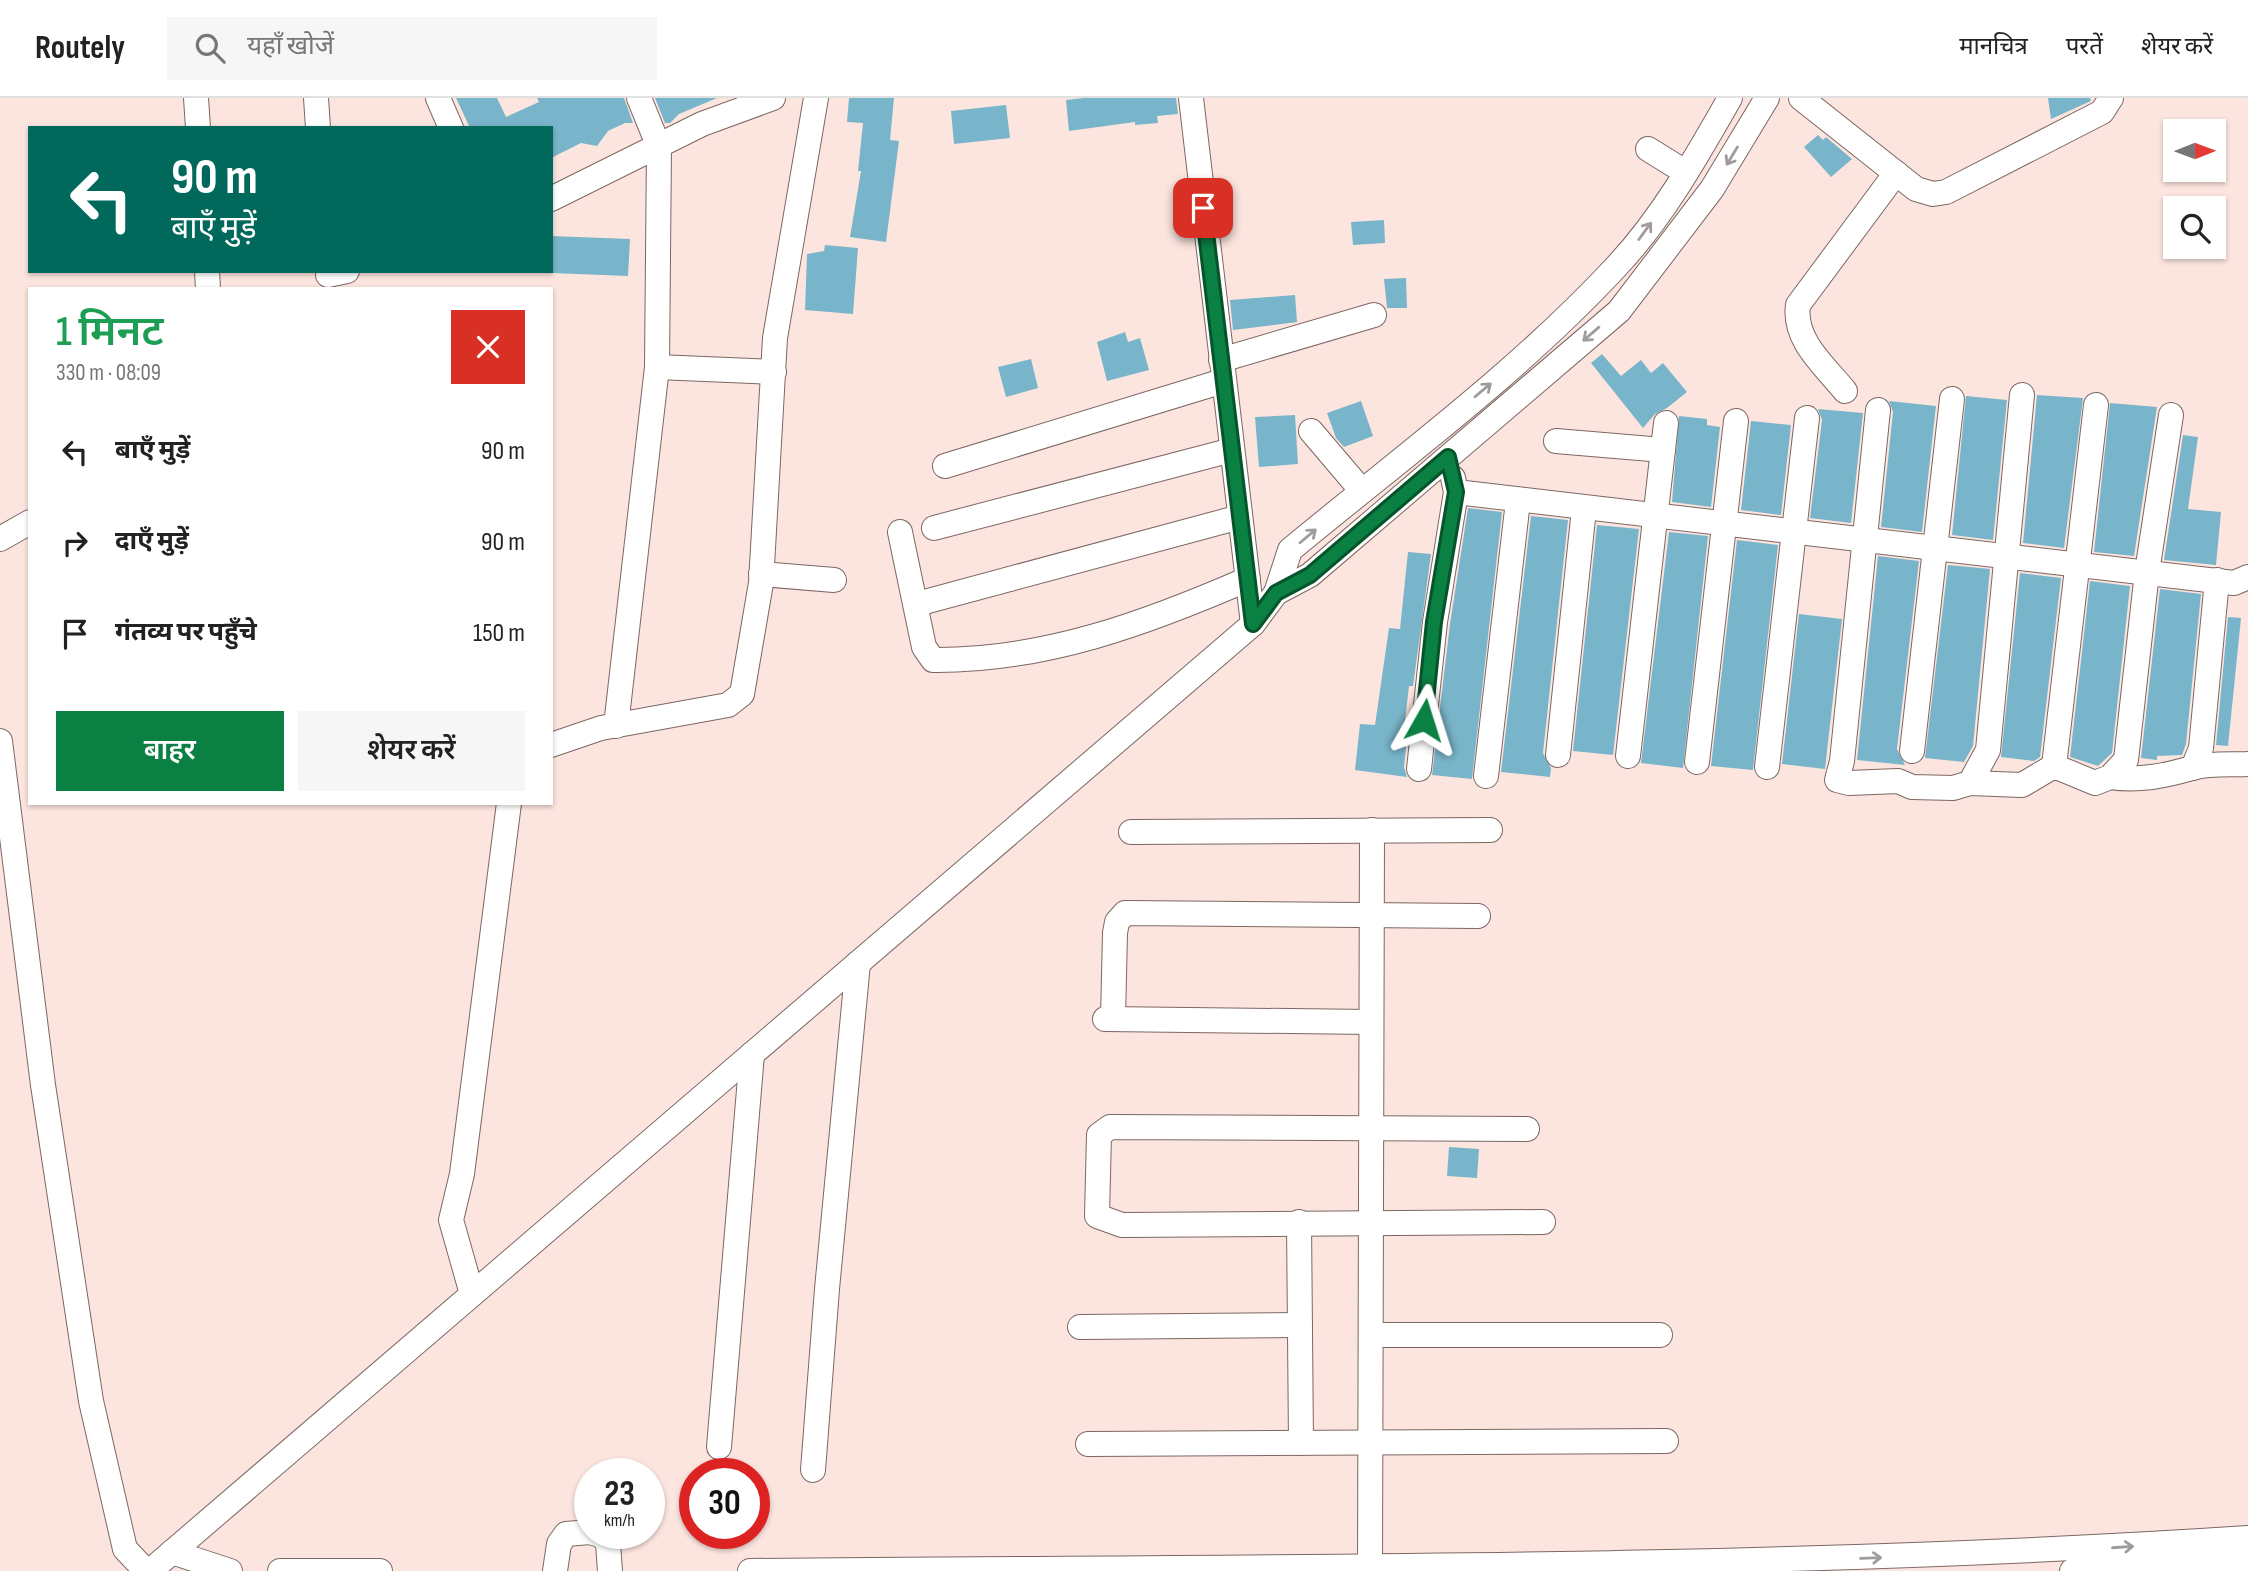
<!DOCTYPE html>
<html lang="hi">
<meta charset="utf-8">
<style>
body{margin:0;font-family:"Sofia Sans Condensed","Noto Sans Devanagari",sans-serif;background:#f6f6f6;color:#222;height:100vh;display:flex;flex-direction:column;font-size:26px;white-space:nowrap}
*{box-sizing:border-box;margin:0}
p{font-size:23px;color:#767676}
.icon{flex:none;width:38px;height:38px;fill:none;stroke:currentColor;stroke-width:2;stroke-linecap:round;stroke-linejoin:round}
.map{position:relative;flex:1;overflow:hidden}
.details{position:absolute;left:28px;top:189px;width:525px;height:518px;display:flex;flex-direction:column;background:#fff;border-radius:0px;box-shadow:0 2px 5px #0004}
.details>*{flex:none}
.top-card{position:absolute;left:28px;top:28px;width:525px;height:147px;border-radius:0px;box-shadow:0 2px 5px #0004;background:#00695c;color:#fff;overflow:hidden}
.needle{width:46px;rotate:89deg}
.controls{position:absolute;left:2163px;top:21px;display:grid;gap:14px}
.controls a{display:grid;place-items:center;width:63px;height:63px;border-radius:0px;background:#fff;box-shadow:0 2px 5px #0004;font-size:35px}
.speed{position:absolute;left:574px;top:1360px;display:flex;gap:14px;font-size:35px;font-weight:700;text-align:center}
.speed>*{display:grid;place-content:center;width:91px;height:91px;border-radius:50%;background:#fff;box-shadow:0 2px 5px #0004;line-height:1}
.speed small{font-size:18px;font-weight:400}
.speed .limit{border:10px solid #d22;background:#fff;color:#111}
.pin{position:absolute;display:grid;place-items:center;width:60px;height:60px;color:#fff;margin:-30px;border-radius:14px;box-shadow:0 4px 10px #0006}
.me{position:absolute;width:77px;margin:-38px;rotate:6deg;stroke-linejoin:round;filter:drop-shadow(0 0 5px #0008)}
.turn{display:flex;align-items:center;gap:24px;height:147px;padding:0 28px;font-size:32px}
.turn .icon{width:91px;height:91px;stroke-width:2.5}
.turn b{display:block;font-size:49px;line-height:60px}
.round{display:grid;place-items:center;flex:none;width:74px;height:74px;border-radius:0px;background:#f6f6f6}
.overview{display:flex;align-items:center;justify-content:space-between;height:119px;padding:0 28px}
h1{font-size:42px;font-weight:600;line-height:52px;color:#1e9e55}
.action{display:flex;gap:14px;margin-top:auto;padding:14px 28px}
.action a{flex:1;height:80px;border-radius:0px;background:#0b8043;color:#fff;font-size:28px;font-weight:600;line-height:80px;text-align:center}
.action a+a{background:#f6f6f6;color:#222}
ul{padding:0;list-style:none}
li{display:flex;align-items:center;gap:21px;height:91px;padding:0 28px}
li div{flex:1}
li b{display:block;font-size:26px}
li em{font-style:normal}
header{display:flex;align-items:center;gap:42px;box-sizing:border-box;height:98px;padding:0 35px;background:#fff;border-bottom:2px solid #e0e0e0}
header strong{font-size:33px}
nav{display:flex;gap:38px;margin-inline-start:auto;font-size:24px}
.search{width:490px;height:63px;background:#f6f6f6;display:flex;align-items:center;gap:18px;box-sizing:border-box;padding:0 24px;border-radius:0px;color:#767676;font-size:26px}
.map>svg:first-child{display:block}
</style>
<header>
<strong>Routely</strong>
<div class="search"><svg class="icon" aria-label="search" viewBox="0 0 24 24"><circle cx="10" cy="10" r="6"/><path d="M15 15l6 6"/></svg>यहाँ खोजें</div>
<nav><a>मानचित्र</a><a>परतें</a><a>शेयर करें</a></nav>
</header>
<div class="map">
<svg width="2248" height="1473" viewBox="0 0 2248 1473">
<rect width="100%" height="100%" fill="#fde5df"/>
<g fill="#79b5ca">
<path d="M456,0H497L506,19L539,4L537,0H624L633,25H625L608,33L597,48L581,45L551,60V30H470Z"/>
<path d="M655,0H717L679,16L670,25H665Z"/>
<path d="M849,0H894L890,42L899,43L886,144L850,139L861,73H858L863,25L847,24Z"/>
<path d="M1084,0H1176L1178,16L1157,18L1158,25L1135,27V24L1069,33L1066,2Z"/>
<path d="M2048,0H2090L2091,3L2051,21Z"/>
<path d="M1006,7L1010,40L954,46L951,13Z"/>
<path d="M1818,37L1823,42L1826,39L1852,61L1831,79L1804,49Z"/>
<path d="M1384,122L1385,145L1353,147L1351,124Z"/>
<path d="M551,138L630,141L628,178L551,175Z"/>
<path d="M825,147L858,150L853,216L805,212L807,156L824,153Z"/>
<path d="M1406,180L1407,210H1387L1384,181Z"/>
<path d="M1295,197L1297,224L1233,232L1230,202Z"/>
<path d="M1125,234L1128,244L1140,240L1149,272L1107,283L1097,244Z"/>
<path d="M1602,256L1621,278L1641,262L1651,275L1663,265L1687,294L1667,310L1655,316L1643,330L1591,265Z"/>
<path d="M1031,261L1038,290L1006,299L998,269Z"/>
<path d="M2037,297L2083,300L2064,450L2023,445Z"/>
<path d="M1966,298L2007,302L1993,442L1952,437Z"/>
<path d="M1361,303L1373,338L1344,349L1336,340L1327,315Z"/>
<path d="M1889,303L1936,308L1922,434L1881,429L1893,314Z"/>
<path d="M2110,305L2157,309L2134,458L2094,454Z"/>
<path d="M1818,311L1863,315L1851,425L1810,420L1822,322Z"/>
<path d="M1295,317L1298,366L1259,369L1255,319Z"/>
<path d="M1679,318L1707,321V327L1720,329L1711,409L1672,404Z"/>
<path d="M1751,323L1791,327L1781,417L1741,412Z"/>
<path d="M2183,337L2198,339L2188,411L2221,414L2216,467L2164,462Z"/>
<path d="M1468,410L1502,414L1472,681L1432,677L1450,526Z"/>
<path d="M1531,418L1568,422L1543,655L1551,670L1550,679L1501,674Z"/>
<path d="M1597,427L1639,431L1613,657L1573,653Z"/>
<path d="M1669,434L1708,438L1683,670L1641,665Z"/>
<path d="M1737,442L1778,447L1753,672L1711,668Z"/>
<path d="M1408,454L1431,456L1413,588H1409L1404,631H1408L1404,669L1407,679L1355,672L1360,626L1375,627L1389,530L1400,531Z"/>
<path d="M1878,458L1919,463L1897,651L1905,667L1857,662Z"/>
<path d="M1948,467L1990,471L1973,648L1964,664L1925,660Z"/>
<path d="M2020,475L2061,480L2040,659L2034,663L2001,659Z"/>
<path d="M2090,483L2130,488L2112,655L2098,668L2070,659Z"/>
<path d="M2160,491L2201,496L2186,646L2182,657L2157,658V662L2141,660Z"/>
<path d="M1799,516L1842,521L1825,671L1782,666Z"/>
<path d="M2228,519L2241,520L2228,648L2216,647Z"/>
<path d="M1449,1049L1479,1051L1477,1080L1447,1078Z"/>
</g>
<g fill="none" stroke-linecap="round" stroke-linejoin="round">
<defs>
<g id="minor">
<path d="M196,0L198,30"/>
<path d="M316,0L318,30"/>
<path d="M438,0L451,30"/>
<path d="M1191,0L1253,526"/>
<path d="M1801,0L1916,91L1933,96L1946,94L2102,14L2111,0"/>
<path d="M1648,51L1685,74"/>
<path d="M551,101L702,26L773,0"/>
<path d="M207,173L208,191"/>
<path d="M328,177L347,173"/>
<path d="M1221,262L1374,217"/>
<path d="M657,269L774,274"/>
<path d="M1845,293C1824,267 1793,242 1798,207L1896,75"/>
<path d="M1878,312L1842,663L1837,682L1849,685L1898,683L1912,689L1953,690L1970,685L2022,687L2054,668L2095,685L2110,679L2126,662L2147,474L2171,317"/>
<path d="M1311,333L1362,393"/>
<path d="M1556,343L1663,352"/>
<path d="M945,368L1223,283"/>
<path d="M1456,394L2234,485L2248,479"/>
<path d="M934,430L1232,352"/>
<path d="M900,434L924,549L933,562C1044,563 1147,525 1248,481"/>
<path d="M0,441L30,424"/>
<path d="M761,476L834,482"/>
<path d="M1276,495L1310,477L1619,213L1712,91L1767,0"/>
<path d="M917,506L1240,419"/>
<path d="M616,628L657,269L659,49L639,0"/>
<path d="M0,643L43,987L91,1303L125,1451L146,1473"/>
<path d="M551,647L601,630L728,607L742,596L761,485L775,240L816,0"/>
<path d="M1912,653L1952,301"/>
<path d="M1558,657L1584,411"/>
<path d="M1628,658L1666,325"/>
<path d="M1697,664L1736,323"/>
<path d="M2054,668L2096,307"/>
<path d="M1767,669L1807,320"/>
<path d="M2193,670L2201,650L2217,482"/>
<path d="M1419,671L1435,524L1456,394L1453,380"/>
<path d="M1486,678L1518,403"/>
<path d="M2110,679C2140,683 2164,678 2192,670C2209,665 2231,667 2248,666"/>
<path d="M1970,685L1988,652L2022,297"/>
<path d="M1131,734L1490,732"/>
<path d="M1105,921L1371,924"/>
<path d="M1113,921L1115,835L1117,824L1125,815L1478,818"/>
<path d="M1527,1031L1110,1029L1099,1037L1097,1118L1122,1127L1543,1124"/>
<path d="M1299,1124L1301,1345"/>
<path d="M472,1196L451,1122L462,1076L509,705"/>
<path d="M1080,1229L1300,1227"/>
<path d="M1372,1237H1660"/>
<path d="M1088,1346L1666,1343"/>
<path d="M719,1349L752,956"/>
<path d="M813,1372L827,1191L858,865"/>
<path d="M593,1435L601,1437L608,1445L610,1473"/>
<path d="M172,1454L230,1473"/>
<path d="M150,1473L1253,526L1276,495L1290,452C1400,361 1517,275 1614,171C1661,122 1697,58 1730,0"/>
<path d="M280,1473H380"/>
<path d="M555,1473L559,1446L566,1436L590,1434"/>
<path d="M750,1473C1249,1468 1749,1473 2248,1440"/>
<path d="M1370,1473L1372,732"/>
<path d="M2072,1473L2248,1462"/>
</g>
</defs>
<use href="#minor" stroke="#7c6762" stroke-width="26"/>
<use href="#minor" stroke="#fff" stroke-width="24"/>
</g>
<defs><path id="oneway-shaft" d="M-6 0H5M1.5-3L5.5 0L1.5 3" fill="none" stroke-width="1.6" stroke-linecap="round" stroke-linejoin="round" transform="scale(1.75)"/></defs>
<g stroke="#a09c9b">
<use href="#oneway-shaft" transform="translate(1732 58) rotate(121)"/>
<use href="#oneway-shaft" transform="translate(1645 133) rotate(-54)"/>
<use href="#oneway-shaft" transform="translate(1591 236) rotate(139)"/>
<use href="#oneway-shaft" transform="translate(1483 292) rotate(-40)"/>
<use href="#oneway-shaft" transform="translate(1308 438) rotate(-40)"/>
<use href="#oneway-shaft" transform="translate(2123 1449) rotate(-4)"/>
<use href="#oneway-shaft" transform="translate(1871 1460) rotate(-2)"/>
</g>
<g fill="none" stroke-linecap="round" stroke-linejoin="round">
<defs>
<path id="route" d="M1203,110L1253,526L1276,495L1310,477L1448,359L1456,394L1434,524L1424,622"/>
</defs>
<use href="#route" stroke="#07532c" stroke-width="18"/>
<use href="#route" stroke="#0b8043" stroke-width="12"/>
</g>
</svg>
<div class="controls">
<a><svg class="needle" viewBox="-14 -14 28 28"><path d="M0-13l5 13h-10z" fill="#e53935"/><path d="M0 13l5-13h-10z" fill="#767676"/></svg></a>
<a><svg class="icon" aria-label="search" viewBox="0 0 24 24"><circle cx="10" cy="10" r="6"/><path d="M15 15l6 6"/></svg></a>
</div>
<div class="speed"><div>23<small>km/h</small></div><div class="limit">30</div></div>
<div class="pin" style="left:1203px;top:110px;background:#d93025"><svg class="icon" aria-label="arrive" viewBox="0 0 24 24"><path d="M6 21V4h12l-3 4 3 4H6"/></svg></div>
<svg class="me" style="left:1424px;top:622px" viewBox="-20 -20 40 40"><path d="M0-17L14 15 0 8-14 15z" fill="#0b8043" stroke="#fff" stroke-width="4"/></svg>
<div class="top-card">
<div class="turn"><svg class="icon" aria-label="left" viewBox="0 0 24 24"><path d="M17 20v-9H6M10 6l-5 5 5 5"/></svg><div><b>90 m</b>बाएँ मुड़ें</div></div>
</div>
<section class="details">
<div class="overview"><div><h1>1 मिनट</h1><p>330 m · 08:09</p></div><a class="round" style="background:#d93025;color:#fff"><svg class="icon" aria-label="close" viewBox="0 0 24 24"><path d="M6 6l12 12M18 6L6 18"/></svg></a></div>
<ul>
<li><svg class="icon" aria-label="left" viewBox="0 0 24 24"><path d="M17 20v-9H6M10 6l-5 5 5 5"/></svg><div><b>बाएँ मुड़ें</b></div><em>90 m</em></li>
<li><svg class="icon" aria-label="right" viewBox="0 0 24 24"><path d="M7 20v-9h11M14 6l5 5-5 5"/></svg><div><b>दाएँ मुड़ें</b></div><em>90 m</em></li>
<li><svg class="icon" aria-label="arrive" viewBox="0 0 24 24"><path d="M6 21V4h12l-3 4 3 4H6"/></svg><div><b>गंतव्य पर पहुँचे</b></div><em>150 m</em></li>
</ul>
<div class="action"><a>बाहर</a><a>शेयर करें</a></div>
</section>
</div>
